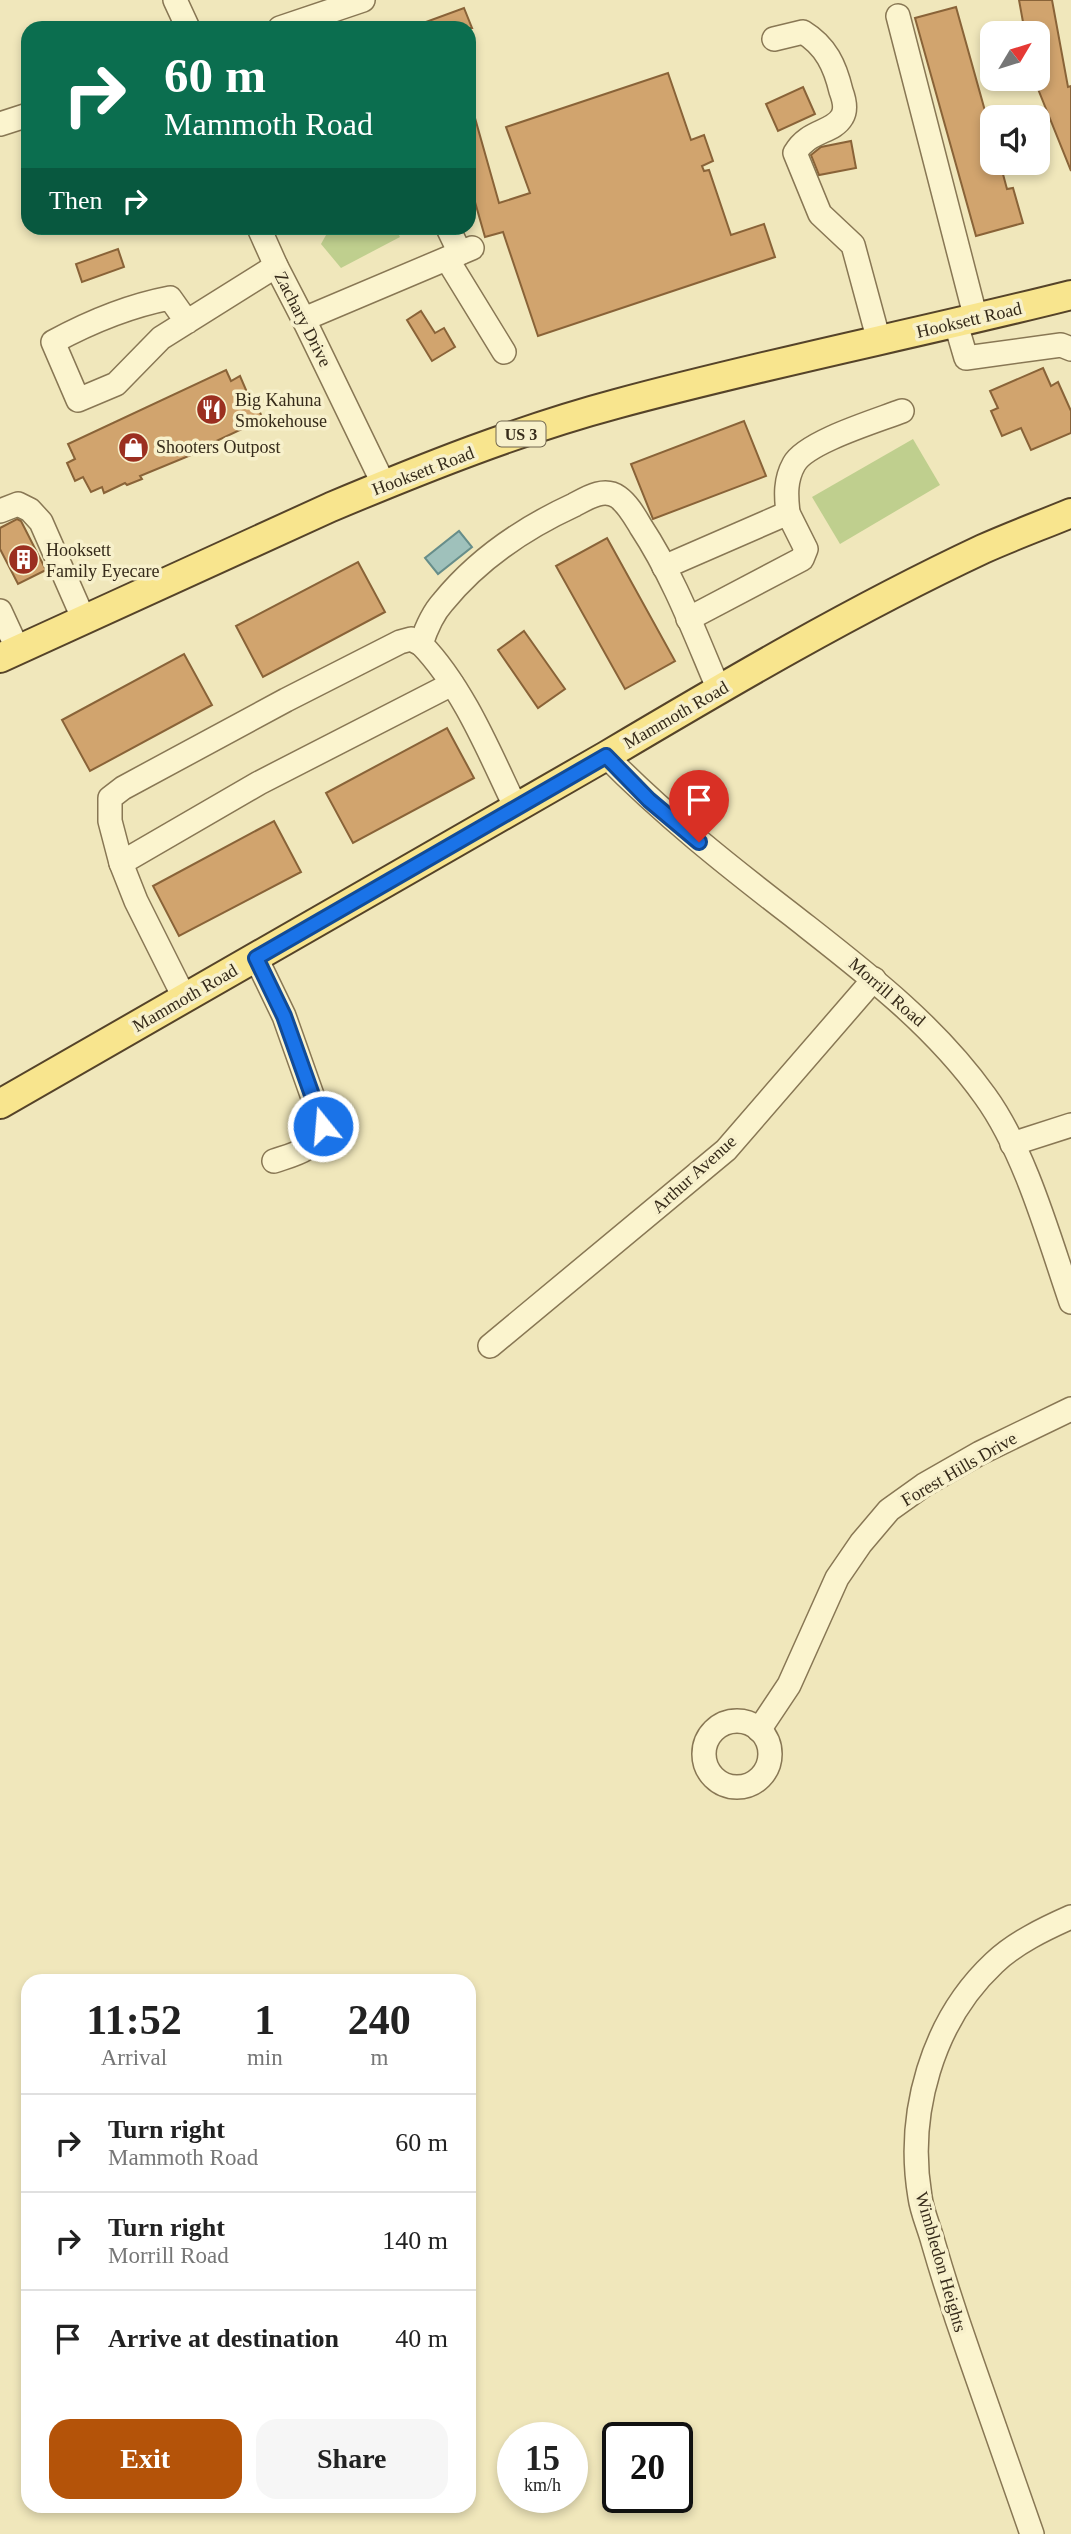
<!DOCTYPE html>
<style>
body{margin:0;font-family:Georgia,serif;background:#f6f6f6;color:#222;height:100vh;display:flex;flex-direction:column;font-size:26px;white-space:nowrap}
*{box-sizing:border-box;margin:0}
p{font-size:23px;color:#767676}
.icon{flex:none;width:38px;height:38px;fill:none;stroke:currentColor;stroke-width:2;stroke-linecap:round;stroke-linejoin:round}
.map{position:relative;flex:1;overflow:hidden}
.sheet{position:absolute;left:21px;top:1974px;width:455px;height:539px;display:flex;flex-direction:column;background:#fff;border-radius:21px;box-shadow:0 4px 10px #0003}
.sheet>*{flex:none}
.banner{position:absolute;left:21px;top:21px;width:455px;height:214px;border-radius:21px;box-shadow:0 4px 10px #0003;background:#0b6e4f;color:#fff;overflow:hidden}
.needle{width:46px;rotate:52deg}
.tools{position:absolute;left:980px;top:21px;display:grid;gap:14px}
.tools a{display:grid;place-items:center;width:70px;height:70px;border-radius:14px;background:#fff;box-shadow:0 4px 10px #0003;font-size:35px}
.speed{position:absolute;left:497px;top:2422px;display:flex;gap:14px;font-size:35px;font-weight:700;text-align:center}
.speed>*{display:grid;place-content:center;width:91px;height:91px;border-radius:50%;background:#fff;box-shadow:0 4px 10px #0003;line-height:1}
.speed small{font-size:18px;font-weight:400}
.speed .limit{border:4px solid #111;border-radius:10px;background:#fff;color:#111}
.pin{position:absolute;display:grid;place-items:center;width:60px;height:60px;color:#fff;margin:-72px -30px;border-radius:50% 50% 50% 0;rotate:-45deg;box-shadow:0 0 7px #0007}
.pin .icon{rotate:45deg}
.me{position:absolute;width:77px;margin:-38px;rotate:343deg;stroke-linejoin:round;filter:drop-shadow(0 0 5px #0008)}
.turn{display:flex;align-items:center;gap:24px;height:147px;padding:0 28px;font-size:32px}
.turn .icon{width:91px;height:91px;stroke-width:2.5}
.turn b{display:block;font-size:49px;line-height:60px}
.then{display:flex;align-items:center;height:66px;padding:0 28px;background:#0003;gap:14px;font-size:26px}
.eta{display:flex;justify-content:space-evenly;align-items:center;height:119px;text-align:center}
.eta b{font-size:42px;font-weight:600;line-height:49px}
.primary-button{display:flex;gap:14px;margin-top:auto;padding:14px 28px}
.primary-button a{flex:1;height:80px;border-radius:21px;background:#b45309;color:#fff;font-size:28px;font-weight:600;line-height:80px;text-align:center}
.primary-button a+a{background:#f6f6f6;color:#222}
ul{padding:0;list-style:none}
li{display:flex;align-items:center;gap:21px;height:98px;padding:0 28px;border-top:2px solid #e0e0e0}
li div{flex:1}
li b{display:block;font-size:26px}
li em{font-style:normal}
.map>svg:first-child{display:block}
</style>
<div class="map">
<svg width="1071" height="2534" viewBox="0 0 1071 2534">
<rect width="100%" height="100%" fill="#f0e7bb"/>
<g fill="#bfcf8e">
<path d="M330,228H395L400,237L341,268L321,244Z"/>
<path d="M913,439L940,485L840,544L812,497Z"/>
</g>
<path fill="#9fc1bb" stroke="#678e8a" stroke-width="2" d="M459,531L472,547L438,574L425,558Z"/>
<g fill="#d1a46e" stroke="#896338" stroke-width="2">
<path d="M1019,0H1052L1068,87L1071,86V171L1034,79H1038V33H1025Z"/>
<path d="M956,7L992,136V163H1000L1007,189L1013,188L1023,223L976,236L915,18Z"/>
<path d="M464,8L472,28H415V26Z"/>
<path d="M668,73L691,140L704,135L713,161L702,166L704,171L709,170L731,235L764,224L775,257L538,336L503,232L485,237L469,181V111H473L499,203L530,193L506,127Z"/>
<path d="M803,87L815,114L778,131L766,104Z"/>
<path d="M851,141L856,168L819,175L811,155L821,147Z"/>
<path d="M118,249L124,267L82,282L76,264Z"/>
<path d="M421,311L435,333L444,328L455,347L432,361L407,320Z"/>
<path d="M1043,368L1051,386L1058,382L1071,411V433L1031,450L1021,428L1002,436L991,411L998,408L990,391Z"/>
<path d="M226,370L231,381L240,376L249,397L252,395L263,419L195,451L196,453L140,476L142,479L127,485L125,483L104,493L102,487L91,492L83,477L75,481L67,463L75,459L68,444Z"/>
<path d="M744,421L766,476L653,519L631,464Z"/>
<path d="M17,519L21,521L46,570L18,584L0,549V528Z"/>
<path d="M607,538L675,661L625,689L556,566Z"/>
<path d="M358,562L385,612L263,677L236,626Z"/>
<path d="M524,631L565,689L538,708L498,650Z"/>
<path d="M184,654L212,705L90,771L62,720Z"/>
<path d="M447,728L474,778L353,843L326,793Z"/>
<path d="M274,821L301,872L179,936L153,886Z"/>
</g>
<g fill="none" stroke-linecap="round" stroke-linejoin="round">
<defs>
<g id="minor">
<path d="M175,0L188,28"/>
<path d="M898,16L976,319"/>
<path d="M280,28L363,0"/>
<path d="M774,39L803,32C826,46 835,66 841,91C844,99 847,109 842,117C833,133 808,130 795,153L820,214L853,245L879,341"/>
<path d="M0,124L28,115"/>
<path d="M259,228L276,266L307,326L384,485"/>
<path d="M448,228L460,253"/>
<path d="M447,259L504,352"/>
<path d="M304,319L472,248"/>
<path d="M187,322L170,298C128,306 90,322 53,342L78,400L116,384L161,338L276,266"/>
<path d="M956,324L966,358L1061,345L1071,349"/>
<path d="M0,511L18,504L30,510L41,522L84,620"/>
<path d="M788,513C786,496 785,480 794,464C806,442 876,421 902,411"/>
<path d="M664,567L788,513L806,549L802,559L688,619"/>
<path d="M0,611L18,650"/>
<path d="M421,644L411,639L400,642L286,700L123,788L110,798V821L121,863L259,783L452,684"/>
<path d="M606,756C664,815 727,865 792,915C862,970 933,1023 985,1096C1025,1151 1049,1238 1071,1302"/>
<path d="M516,808C490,754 463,687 421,644C426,629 432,614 443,602C478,559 524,528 574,505C587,498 604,487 618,497C628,504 635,517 641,527C674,577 695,634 719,690"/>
<path d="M121,863L136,901L185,999"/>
<path d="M256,958L284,1016L323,1126C313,1151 298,1153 274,1161"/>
<path d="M1012,1144L1071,1125"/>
<path d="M490,1346L726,1150L874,979"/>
<circle cx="737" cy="1754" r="33"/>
<path d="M759,1730L789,1685L837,1578L861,1543L889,1510L924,1485L980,1453L1071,1409"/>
<path d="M1032,2534C1011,2474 990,2414 969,2354C956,2317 944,2280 933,2242C929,2227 922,2212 920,2197C906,2114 932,2021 994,1963C1015,1943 1044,1929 1071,1917"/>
</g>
<g id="major">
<path d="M0,658L331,507C424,468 519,430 616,404C767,363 920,333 1071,295"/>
<path d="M0,1104L606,756C729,683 853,610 983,549C1012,536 1042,525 1071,513"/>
</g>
</defs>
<use href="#minor" stroke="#887754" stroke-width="26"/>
<use href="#major" stroke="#554329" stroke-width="32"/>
<use href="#minor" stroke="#fbf4ce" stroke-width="23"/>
<use href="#major" stroke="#f8e58e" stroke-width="28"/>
</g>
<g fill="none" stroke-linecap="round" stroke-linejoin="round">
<defs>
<path id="route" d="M323,1126L284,1016L256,958L606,756L649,800L699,842"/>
</defs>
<use href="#route" stroke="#114b97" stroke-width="18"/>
<use href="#route" stroke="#1a73e8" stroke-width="12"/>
</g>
<defs>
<symbol id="restaurant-disc" viewBox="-11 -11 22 22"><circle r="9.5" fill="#9b2f20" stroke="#f7f0cb"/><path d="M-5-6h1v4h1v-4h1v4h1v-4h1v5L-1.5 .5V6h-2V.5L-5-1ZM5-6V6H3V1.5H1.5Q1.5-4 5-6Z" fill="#fff"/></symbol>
<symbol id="shop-disc" viewBox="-11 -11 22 22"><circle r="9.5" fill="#9b2f20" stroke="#f7f0cb"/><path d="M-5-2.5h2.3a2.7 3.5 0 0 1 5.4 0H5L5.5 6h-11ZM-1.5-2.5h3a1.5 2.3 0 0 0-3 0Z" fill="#fff"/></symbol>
<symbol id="building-disc" viewBox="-11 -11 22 22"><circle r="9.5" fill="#9b2f20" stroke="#f7f0cb"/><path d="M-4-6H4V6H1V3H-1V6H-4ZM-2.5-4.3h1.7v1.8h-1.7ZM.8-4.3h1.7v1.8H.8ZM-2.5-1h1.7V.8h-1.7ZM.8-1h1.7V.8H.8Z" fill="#fff"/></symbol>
</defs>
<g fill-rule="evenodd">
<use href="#restaurant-disc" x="194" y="392" width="35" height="35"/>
<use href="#shop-disc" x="116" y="430" width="35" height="35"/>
<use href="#building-disc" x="6" y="542" width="35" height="35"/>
</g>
<g text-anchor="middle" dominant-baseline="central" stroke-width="7" stroke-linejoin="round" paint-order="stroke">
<rect fill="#f7f0cb" stroke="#70664f" stroke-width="2" x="496.5" y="421.5" width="49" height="25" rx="5"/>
<g font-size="16" font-weight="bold" fill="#362b1a">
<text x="521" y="434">US 3</text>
</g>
<g font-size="18" fill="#362b1a" stroke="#f7f0cb">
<text transform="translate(303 319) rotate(63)">Zachary Drive</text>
<text transform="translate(969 320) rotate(-13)">Hooksett Road</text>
<text transform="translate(423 471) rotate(-21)">Hooksett Road</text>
<text transform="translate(676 715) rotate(-30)">Mammoth Road</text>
<text transform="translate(887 992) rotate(41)">Morrill Road</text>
<text transform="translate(185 998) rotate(-30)">Mammoth Road</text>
<text transform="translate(694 1174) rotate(-42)">Arthur Avenue</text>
<text transform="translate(959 1469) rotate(-30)">Forest Hills Drive</text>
<text transform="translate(941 2262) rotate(74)">Wimbledon Heights</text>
</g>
<g font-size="18" fill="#362b1a" stroke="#f7f0cb" text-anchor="start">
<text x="235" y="400">Big Kahuna<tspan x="235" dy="21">Smokehouse</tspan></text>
<text x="156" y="447">Shooters Outpost</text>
<text x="46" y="550">Hooksett<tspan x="46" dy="21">Family Eyecare</tspan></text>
</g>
</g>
</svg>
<div class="tools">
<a><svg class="needle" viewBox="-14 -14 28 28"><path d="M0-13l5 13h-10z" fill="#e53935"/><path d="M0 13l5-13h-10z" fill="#767676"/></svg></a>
<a><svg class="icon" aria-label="sound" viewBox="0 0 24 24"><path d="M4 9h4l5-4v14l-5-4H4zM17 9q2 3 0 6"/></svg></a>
</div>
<div class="speed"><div>15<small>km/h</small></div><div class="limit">20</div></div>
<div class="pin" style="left:699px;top:842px;background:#d93025"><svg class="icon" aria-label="arrive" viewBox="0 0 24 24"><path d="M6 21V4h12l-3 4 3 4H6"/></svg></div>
<svg class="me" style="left:323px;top:1126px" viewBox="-20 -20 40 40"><circle r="17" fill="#1a73e8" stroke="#fff" stroke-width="3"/><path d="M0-11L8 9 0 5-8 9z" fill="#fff"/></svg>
<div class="banner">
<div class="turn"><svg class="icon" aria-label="right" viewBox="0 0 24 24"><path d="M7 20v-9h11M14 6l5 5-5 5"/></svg><div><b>60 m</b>Mammoth Road</div></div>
<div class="then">Then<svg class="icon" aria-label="right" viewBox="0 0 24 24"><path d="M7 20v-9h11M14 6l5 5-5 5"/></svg></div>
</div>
<section class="sheet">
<div class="eta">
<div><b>11:52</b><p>Arrival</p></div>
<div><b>1</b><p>min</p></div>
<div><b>240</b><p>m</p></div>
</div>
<ul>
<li><svg class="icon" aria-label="right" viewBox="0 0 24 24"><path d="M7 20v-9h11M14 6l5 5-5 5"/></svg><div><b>Turn right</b><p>Mammoth Road</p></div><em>60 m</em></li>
<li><svg class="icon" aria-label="right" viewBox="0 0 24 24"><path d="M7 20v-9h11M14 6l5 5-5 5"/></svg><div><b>Turn right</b><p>Morrill Road</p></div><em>140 m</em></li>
<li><svg class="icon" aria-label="arrive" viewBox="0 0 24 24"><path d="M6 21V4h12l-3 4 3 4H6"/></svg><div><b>Arrive at destination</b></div><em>40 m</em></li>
</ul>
<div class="primary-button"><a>Exit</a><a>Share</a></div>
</section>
</div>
